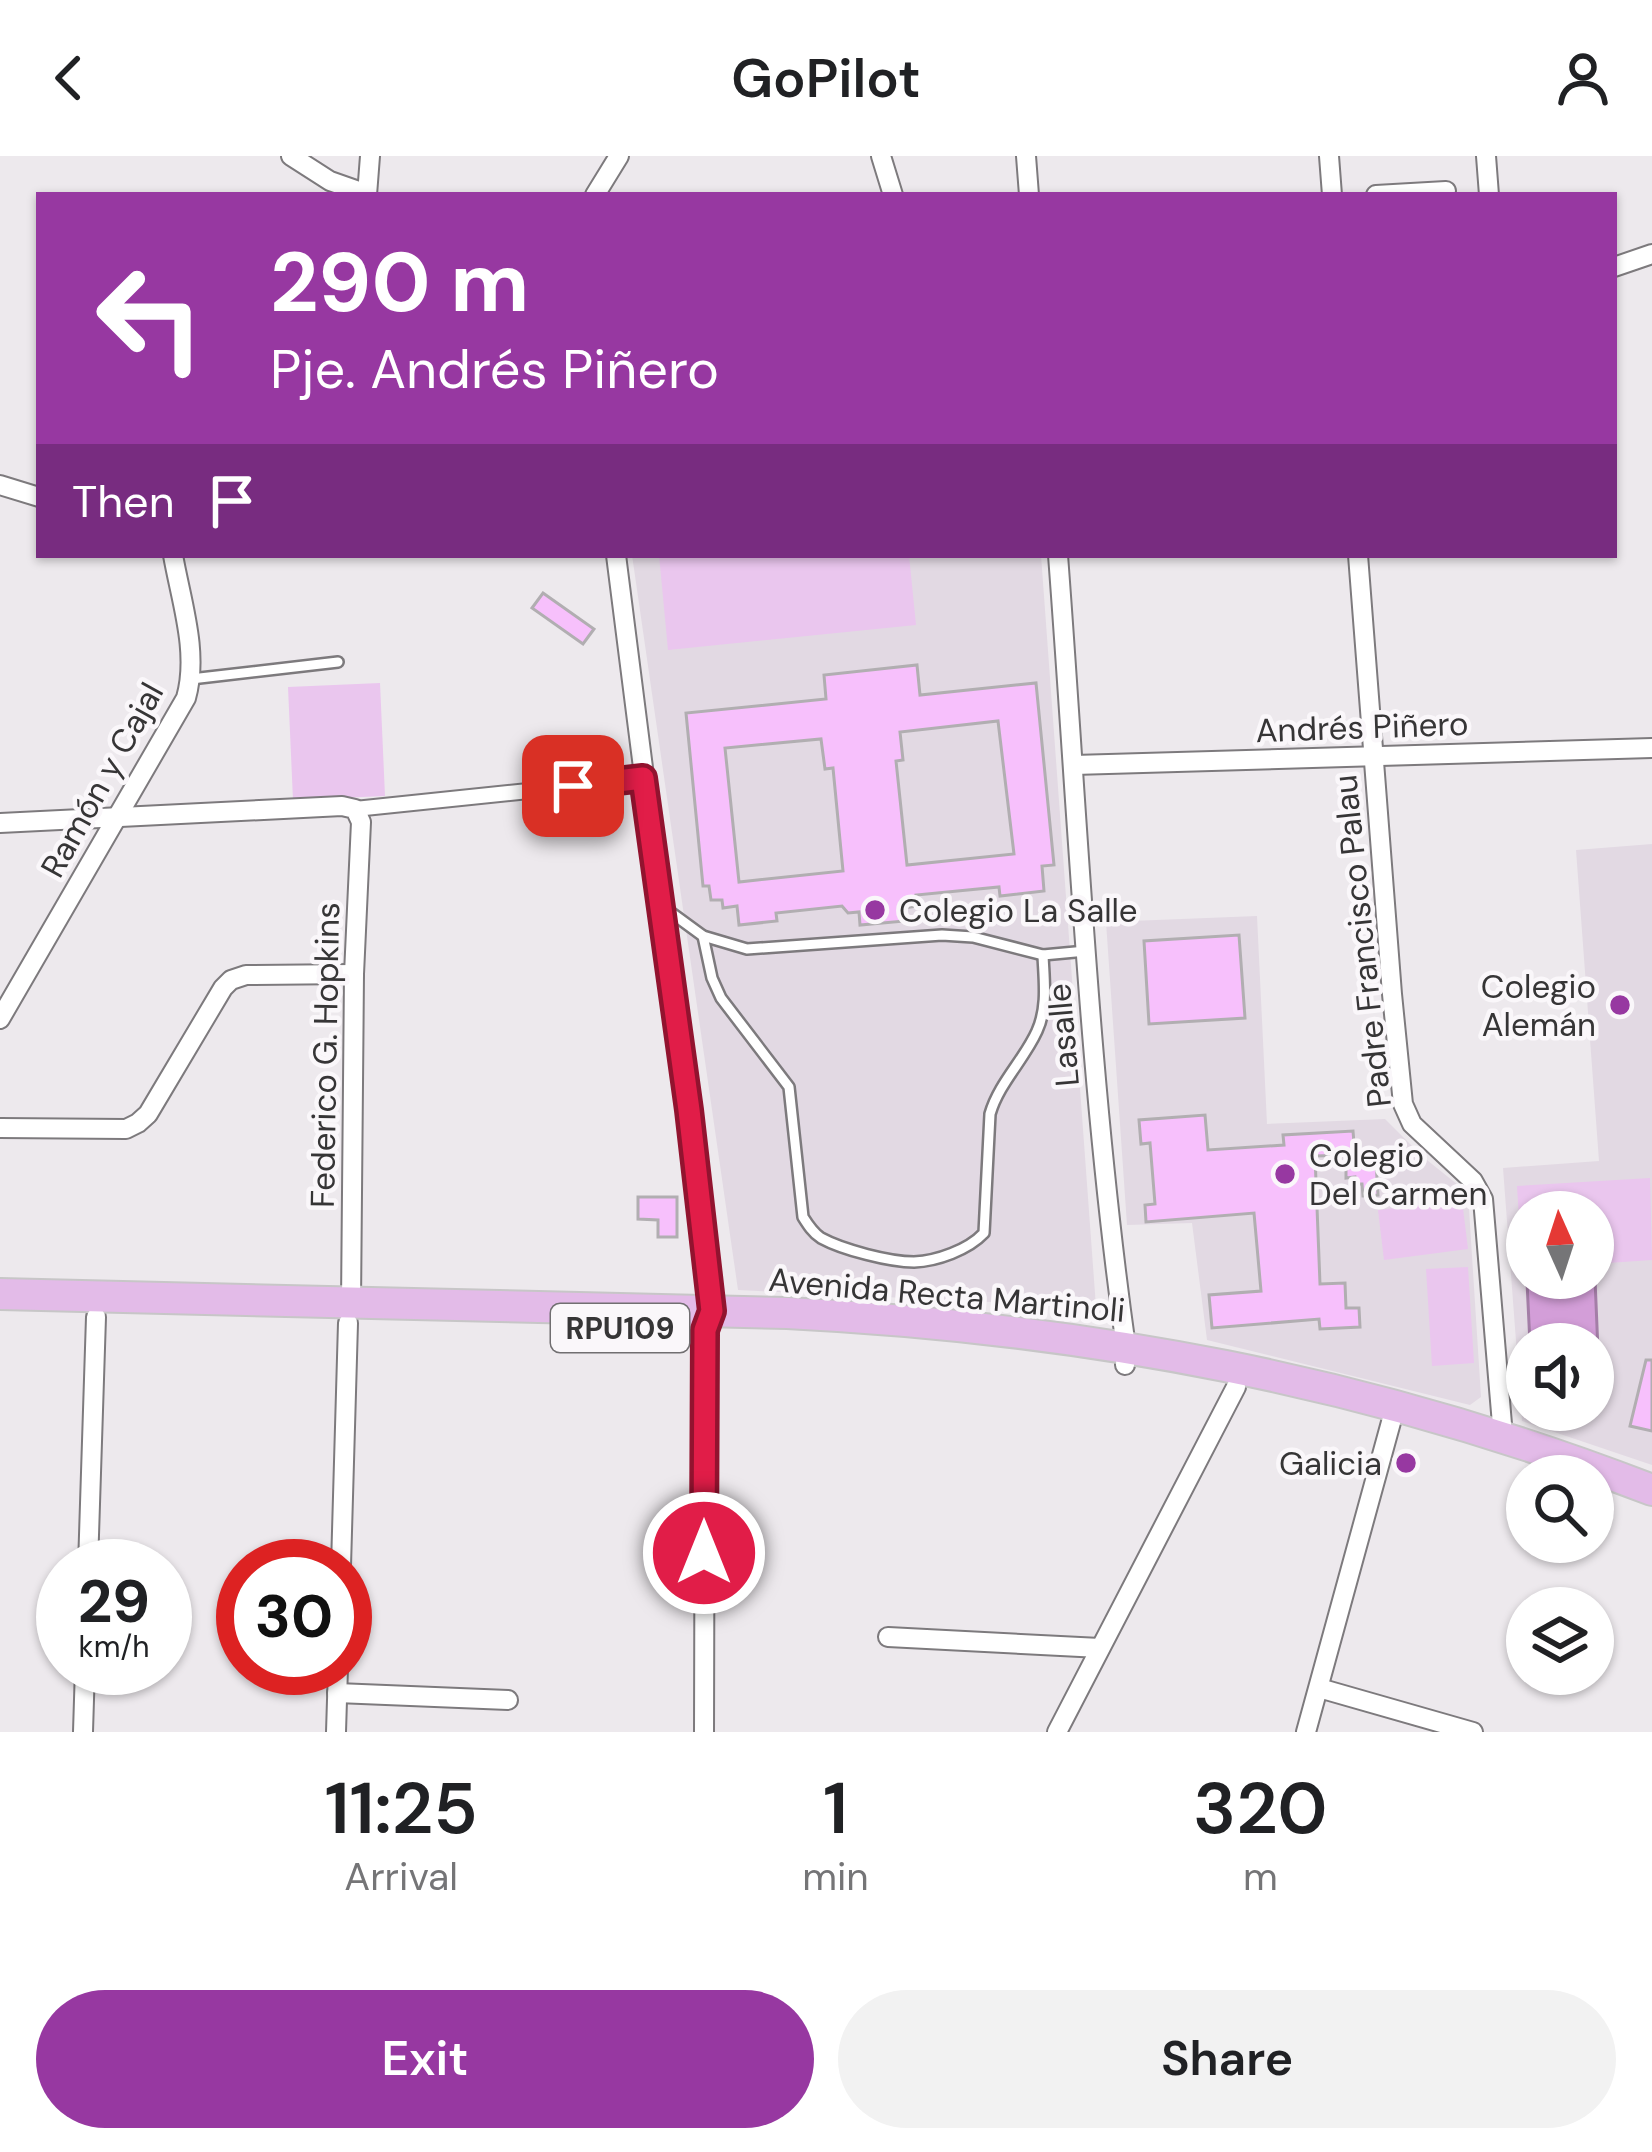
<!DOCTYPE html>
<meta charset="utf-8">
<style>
body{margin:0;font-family:"DM Sans",sans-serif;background:#f2f2f2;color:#202124;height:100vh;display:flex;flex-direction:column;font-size:45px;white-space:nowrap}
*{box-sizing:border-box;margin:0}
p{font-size:39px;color:#757577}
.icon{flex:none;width:66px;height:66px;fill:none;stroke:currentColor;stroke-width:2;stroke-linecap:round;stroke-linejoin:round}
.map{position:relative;height:1576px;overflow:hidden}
.side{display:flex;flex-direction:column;background:#fff;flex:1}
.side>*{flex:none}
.banner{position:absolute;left:36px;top:36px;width:1581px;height:366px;border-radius:0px;box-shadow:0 3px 9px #0004;background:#9738a1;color:#fff;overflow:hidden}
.needle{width:78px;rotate:357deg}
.buttons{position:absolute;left:1506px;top:1035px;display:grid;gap:24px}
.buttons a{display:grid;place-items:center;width:108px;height:108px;border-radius:50%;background:#fff;box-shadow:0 3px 9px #0004;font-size:60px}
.speed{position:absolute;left:36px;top:1383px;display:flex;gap:24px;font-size:60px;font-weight:700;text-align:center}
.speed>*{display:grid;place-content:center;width:156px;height:156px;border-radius:50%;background:#fff;box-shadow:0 3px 9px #0004;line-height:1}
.speed small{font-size:30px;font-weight:400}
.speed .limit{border:18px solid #d22;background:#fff;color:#111}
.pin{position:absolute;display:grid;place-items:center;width:102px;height:102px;color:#fff;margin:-51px;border-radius:24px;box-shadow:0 6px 18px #0006}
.me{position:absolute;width:132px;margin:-66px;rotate:0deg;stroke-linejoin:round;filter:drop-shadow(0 0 9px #0008)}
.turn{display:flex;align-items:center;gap:42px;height:252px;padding:0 36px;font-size:54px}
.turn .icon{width:156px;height:156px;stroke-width:2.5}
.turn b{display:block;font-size:84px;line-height:102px}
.then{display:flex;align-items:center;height:114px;padding:0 36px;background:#0003;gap:24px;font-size:45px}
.eta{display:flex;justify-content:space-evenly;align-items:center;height:204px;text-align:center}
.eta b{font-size:72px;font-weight:600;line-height:84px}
.cta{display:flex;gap:24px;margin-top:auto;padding:24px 36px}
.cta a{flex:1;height:138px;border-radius:72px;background:#9738a1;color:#fff;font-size:48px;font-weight:600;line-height:138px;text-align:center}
.cta a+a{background:#f2f2f2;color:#202124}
header{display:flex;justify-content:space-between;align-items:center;height:156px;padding:0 36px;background:#fff;font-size:54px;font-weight:600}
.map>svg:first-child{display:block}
</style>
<header><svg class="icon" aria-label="back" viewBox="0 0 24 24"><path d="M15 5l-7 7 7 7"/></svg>GoPilot<svg class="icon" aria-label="person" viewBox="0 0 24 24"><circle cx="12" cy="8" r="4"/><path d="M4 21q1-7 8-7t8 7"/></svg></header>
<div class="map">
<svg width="1652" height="1576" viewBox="0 0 1652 1576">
<rect width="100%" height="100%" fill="#ede9ed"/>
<g fill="#e2d9e3" fill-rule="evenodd">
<path d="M632,399H1041L1096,1151L738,1134Z"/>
<path d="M1652,688V1309L1522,1265L1503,1012L1599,1005L1576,694ZM1527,1056H1593V1122H1527ZM1527,1188H1593V1254H1527Z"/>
<path d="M1257,760L1267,968L1385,963L1422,1000L1468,1037L1481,1241L1470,1249L1207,1184L1192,1067L1127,1069L1106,766Z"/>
</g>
<g fill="#eac6ee">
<path d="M659,399H909L916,469L668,494Z"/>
<path d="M380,527L385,640L293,644L288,531Z"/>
<path d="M1650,1022L1652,1104L1593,1108V1056H1527V1112H1522L1517,1030Z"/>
<path d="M1462,1044L1468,1093L1384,1104L1378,1054Z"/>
<path d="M1468,1111L1474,1207L1432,1210L1426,1113Z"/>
</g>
<path fill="#d39ed8" stroke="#a47ea7" stroke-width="3" d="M1595,1123L1599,1219L1593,1220V1188H1530L1527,1126Z"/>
<g fill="#f7c0fc" stroke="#b1aeb1" stroke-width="3" fill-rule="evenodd">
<path d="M543,437L594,473L583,488L532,452Z"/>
<path d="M917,509L920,539L1036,527L1054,709L1042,710L1044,735L1000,740L999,731L916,739L917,750L904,752L905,765L860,769L859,756L848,757L842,750L776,757L777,765L739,769L737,750L723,752L722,744H711L709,730H703L686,557L826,543L824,519ZM998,565L1014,698L907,709L896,605L903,604L900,576ZM821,583L825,613L833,612L843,715L739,726L725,592Z"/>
<path d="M1239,779L1245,862L1149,868L1144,785Z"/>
<path d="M1205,959L1208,994L1284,989L1283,979L1353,975L1355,999L1315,1000L1320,1128L1345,1127L1346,1152H1359L1360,1171L1320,1173L1319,1163L1212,1172L1209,1139L1261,1135L1254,1057L1146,1066L1145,1049L1155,1048L1150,987L1141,988L1139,964Z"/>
<path d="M1376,1006L1378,1039L1363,1040L1362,1028H1356L1355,1021L1346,1022V1008Z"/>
<path d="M638,1041H677V1081H658V1064L638,1063Z"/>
<path d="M1646,1204H1652V1275L1630,1270Z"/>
</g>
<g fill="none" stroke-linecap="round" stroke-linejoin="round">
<defs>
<g id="service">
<path d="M191,523L338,506"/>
<path d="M662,750L703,780L747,793L942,779L973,781L1043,799L1086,795"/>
<path d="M703,780L712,822L721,842L789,931L803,1061C808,1069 813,1077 821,1082C843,1094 890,1106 914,1106C937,1105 968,1094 984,1077L990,958C999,927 1024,904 1037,875C1048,851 1044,824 1043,799"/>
</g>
<path id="pedestrian" d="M355,653L538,634"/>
<g id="minor">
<path d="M291,0L330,25L367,38"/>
<path d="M881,0L893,39"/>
<path d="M1026,0L1029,39"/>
<path d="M1329,0L1332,39"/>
<path d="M1486,0L1489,39"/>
<path d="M367,39L370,0"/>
<path d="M595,39L619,0"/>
<path d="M1376,39L1446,35"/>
<path d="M1614,111L1652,98"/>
<path d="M0,329L39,341"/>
<path d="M616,399L712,1155L705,1174L704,1576"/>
<path d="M1058,399C1078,663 1089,929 1126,1191L1125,1209"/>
<path d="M1358,399L1392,838L1403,948L1412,968L1473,1025L1483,1043L1503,1280"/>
<path d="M1074,609L1652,592"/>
<path d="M538,634L643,623"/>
<path d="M0,667L342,650L355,653L361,666L354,818L351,1147"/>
<path d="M0,863L186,542C199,496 181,445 173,399"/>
<path d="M0,972L126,973L138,967L148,958L223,832L231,824L246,819L354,818"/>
<path d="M88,1410L96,1161"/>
<path d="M341,1410L348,1167"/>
<path d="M888,1481L1100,1492"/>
<path d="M1319,1532L1473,1576"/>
<path d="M337,1537L508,1544"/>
<path d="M83,1576L85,1512"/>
<path d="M336,1576L338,1512"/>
<path d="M1057,1576L1236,1231"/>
<path d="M1306,1576L1396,1248"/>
</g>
<path id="primary" d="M0,1138L787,1157C1087,1172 1371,1225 1652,1334"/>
</defs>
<use href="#service" stroke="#7d7a7d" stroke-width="14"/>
<use href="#pedestrian" stroke="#7d7a7d" stroke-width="18"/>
<use href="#minor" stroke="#7d7a7d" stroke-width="22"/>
<use href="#primary" stroke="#c7c6c7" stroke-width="34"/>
<use href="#service" stroke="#fff" stroke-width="9"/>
<use href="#pedestrian" stroke="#fff" stroke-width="14"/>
<use href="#minor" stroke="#fff" stroke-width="18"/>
<use href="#primary" stroke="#e3bbe8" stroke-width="30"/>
</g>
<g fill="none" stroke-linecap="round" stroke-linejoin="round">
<defs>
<path id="route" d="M573,630L643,622L689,954L712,1155L705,1174L704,1397"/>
</defs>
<use href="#route" stroke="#92132f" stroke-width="30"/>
<use href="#route" stroke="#e11d48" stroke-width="21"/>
</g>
<g fill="#9738a1" stroke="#faf7fa" stroke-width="4.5">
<circle cx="875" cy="754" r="12"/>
<circle cx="1620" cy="849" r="12"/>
<circle cx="1285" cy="1018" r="12"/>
<circle cx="1406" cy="1307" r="12"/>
</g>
<g text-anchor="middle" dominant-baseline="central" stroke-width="9" stroke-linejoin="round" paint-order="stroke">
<rect fill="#faf7fa" stroke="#716f71" stroke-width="3" x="551" y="1148" width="138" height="48" rx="9"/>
<g font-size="30" font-weight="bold" fill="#363536">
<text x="620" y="1172">RPU109</text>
</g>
<g font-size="33" fill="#363536" stroke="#faf7fa">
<text transform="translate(1362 571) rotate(-2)">Andrés Piñero</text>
<text transform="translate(102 624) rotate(-61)">Ramón y Cajal</text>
<text transform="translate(1362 785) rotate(-96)">Padre Francisco Palau</text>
<text transform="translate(1063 879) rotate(-95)">Lasalle</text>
<text transform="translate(325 899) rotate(-89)">Federico G. Hopkins</text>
<text transform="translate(947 1139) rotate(5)">Avenida Recta Martinoli</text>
</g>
<g font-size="33" fill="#363536" stroke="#faf7fa" text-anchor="start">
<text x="899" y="754">Colegio La Salle</text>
<text x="1596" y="830" text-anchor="end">Colegio<tspan x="1596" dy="38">Alemán</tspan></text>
<text x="1309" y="999">Colegio<tspan x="1309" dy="38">Del Carmen</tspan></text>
<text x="1382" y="1307" text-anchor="end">Galicia</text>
</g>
</g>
</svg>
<div class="buttons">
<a><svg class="needle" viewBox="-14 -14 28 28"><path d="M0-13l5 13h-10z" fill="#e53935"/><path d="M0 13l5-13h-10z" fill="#757577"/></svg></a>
<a><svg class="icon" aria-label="sound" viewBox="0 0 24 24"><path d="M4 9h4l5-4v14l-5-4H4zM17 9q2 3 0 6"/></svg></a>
<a><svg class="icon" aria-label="search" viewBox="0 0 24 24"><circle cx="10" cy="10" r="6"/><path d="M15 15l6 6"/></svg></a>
<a><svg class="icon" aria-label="layers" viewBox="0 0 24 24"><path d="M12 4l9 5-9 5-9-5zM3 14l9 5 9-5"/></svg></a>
</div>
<div class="speed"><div>29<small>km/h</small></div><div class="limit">30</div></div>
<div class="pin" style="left:573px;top:630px;background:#d93025"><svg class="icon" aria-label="arrive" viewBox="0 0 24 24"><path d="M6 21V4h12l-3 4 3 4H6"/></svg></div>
<svg class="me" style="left:704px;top:1397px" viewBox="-20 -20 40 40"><circle r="17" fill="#e11d48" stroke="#fff" stroke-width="3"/><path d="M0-11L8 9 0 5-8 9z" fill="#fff"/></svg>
<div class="banner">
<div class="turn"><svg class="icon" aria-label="left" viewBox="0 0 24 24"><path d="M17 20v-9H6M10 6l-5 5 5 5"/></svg><div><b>290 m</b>Pje. Andrés Piñero</div></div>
<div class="then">Then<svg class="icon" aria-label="arrive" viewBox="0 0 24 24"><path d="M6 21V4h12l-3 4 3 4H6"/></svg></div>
</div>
</div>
<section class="side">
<div class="eta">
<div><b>11:25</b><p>Arrival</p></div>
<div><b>1</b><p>min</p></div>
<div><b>320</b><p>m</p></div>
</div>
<div class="cta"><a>Exit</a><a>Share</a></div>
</section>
